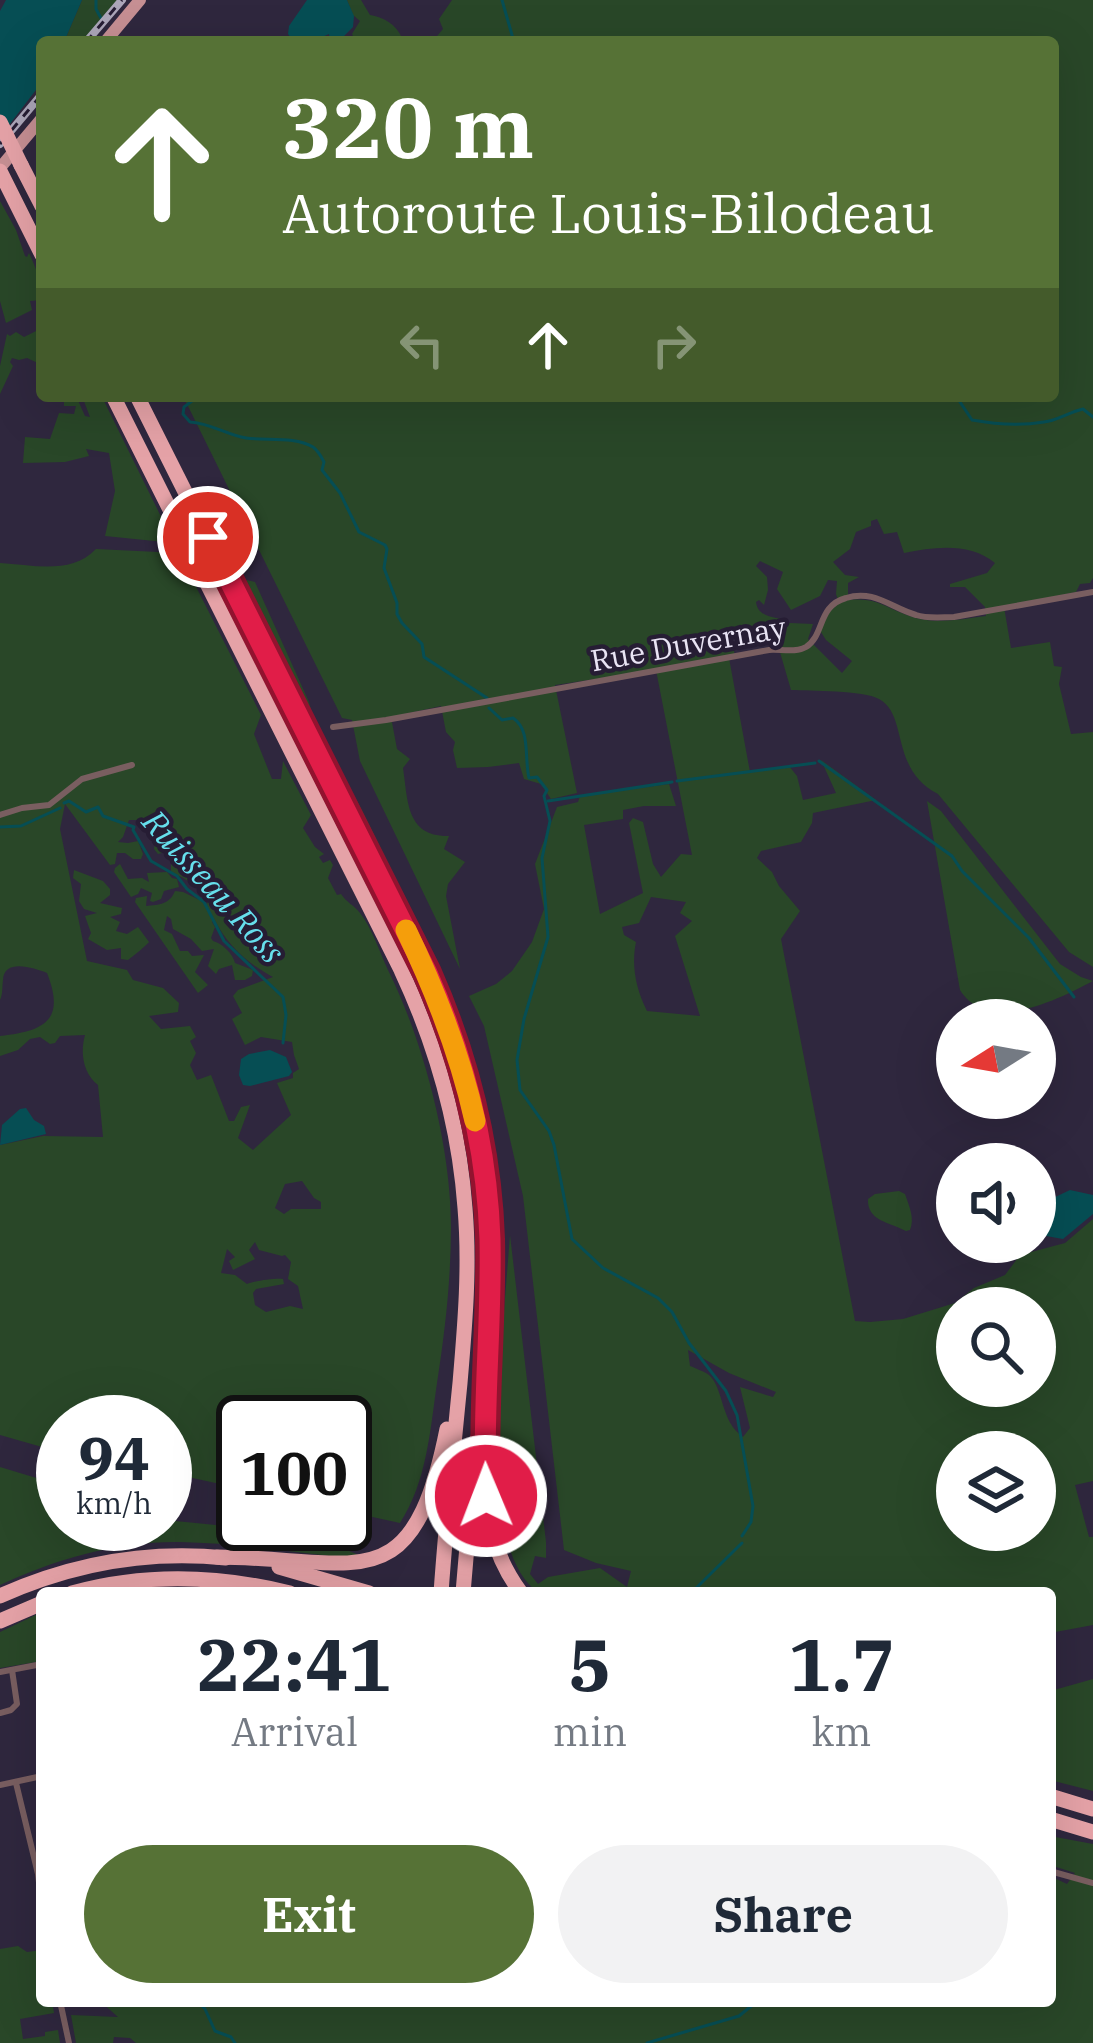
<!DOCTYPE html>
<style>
body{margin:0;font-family:"IBM Plex Serif",serif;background:#f2f2f3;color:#1f2937;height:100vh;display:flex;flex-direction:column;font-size:45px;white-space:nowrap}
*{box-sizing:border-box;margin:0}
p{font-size:39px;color:#747a83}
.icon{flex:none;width:66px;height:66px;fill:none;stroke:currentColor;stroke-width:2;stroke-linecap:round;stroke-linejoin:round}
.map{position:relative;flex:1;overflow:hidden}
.side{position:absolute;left:36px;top:1587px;width:1020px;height:420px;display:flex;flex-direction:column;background:#fff;border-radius:12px;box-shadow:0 12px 48px #0002}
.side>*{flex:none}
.top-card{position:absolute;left:36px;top:36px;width:1023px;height:366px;border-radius:12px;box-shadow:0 12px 48px #0002;background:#567236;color:#fff;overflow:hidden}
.needle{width:78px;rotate:259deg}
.controls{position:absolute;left:936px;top:999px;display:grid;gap:24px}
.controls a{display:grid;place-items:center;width:120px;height:120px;border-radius:50%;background:#fff;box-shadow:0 12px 48px #0002;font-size:60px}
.speed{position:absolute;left:36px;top:1395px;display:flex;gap:24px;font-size:60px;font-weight:700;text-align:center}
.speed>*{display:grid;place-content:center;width:156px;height:156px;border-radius:50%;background:#fff;box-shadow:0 12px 48px #0002;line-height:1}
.speed small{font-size:30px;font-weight:400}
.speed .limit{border:6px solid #111;border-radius:18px;background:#fff;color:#111}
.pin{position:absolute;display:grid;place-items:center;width:102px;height:102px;color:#fff;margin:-51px;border:6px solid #fff;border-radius:50%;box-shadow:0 3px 12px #0007}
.me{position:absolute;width:132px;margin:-66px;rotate:359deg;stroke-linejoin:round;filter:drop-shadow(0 0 9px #0008)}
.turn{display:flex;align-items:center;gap:42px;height:252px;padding:0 48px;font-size:54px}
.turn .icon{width:156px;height:156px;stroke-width:2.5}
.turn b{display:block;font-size:84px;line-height:102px}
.lanes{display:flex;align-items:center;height:114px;padding:0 48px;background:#0003;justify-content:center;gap:60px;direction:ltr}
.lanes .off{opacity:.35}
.eta{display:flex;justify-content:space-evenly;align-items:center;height:204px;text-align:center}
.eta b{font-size:72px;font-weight:700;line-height:84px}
.action{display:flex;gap:24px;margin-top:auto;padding:24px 48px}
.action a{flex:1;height:138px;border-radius:72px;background:#567236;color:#fff;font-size:48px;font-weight:700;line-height:138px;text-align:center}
.action a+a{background:#f2f2f3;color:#1f2937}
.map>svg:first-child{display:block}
</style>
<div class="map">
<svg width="1093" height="2043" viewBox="0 0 1093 2043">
<rect width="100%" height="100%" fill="#2f273e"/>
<g fill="#294728" fill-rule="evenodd">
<path d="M82,0H119L84,42H64Z"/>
<path d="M347,0H361L370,15C383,17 396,24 402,38L424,39L427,42H356L352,34L360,21L353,15Z"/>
<path d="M452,0H1093V578L1090,583L1080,584L1076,592L1004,607L1011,648L1050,642L1054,666L1062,667L1059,684L1071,734L1093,732V967L1069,952L938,794C889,769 909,715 879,699C863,690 811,691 791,690L775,635L760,624L745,636L731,637L735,656L729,658L750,772L789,766L797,776L803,800L836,793L821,760L876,800L813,813L812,823L801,842L761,851L757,858L772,872L779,886L800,911L781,939L855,1321L870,1322L903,1319L955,1303L974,1288L1005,1275L1020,1255L1065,1243L1093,1219V1481L1075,1485L1089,1537H1093V1625L1050,1633V1593H539C479,1553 498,1376 500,1310L504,1311L510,1235L546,1542V1558L535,1556L530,1574L538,1584L548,1577L600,1568L627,1587L631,1571L596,1563L564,1550L523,1196L484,1026L469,996L496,984L512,971L532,942L544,909L535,864L557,807L578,802L580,796L669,784L676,806H644L623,810V819L584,825L600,914L643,893L629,823L633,818L643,822L653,864L661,877L681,854L692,855L656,670L555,685L577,793L551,799L541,784L524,779L519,763L488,767L457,768L453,750L455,742L446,732L441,706L391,717L397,749L410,759L403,768C408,801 406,837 449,836L444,849L465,862L448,884L446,896L460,969L360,761L352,720L342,718L183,396H1053V42H432L443,29L439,19ZM877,519L884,534L897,532L904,553C935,547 969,542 995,563L987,573L950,584V587H965L985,607L986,616C963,619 939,624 916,618C887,610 880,597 848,600V583L859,577L845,575L833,562L850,549L856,532L871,526V521ZM760,561L783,572L777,589L791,610L820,596L828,580L837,581L836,594L839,603L827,614L819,629L826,640L852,661L842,673L808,639L813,624L790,623L777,630L773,626L786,620C773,617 758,617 756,602L759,600L764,605L768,590L767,577L756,566ZM651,897L686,902L680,913L692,921L675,936L700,1016L647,1011C636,989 631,966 636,942L624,935L622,927L639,923ZM957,1308H1035V1386H957ZM688,1350L729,1373L776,1392L773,1397L740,1387L750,1428L743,1437C720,1421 724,1388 709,1375C705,1372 695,1368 690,1366ZM957,1452H1035V1530H957Z"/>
<path d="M0,201L16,230L25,256L27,257L29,253C36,268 42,283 42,300L30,301L32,310L6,323L0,301Z"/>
<path d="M42,324V365L27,358L19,360L12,358L10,362L13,366L0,394V366L7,334L10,336L16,332L24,337L38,330Z"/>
<path d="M64,396H76L85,416L90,417L82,396H99L104,401L174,543L105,536L115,491L109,453L86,449L89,456L65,462L23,463L25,437L50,439L59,413L74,414L76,406H64Z"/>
<path d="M96,549L179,553L261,715L254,734L272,779H281L283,761L311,815L303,828L315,847L324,854L319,857L323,863L330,860L333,865L328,878L337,895L341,894C347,903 354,905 360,913C372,928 380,953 388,970C424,1042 451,1147 451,1227C451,1279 445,1332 437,1383C430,1431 427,1481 400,1523L345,1511V1422H243V1489L188,1477L181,1487L165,1483V1422H63V1453L0,1435V1145L43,1136L103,1137L98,1085C83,1073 80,1053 85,1035L60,1036L55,1043L50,1044L40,1037L30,1039L18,1050L0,1056V1036C44,1031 66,1021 47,973C34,968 4,958 3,980C2,987 3,994 0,1000V563C34,565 71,575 96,549ZM65,804L110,865L115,864L117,853H125L133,859H141L143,854L138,841L128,843L118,842L123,837L129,820H144L146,826L156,831L154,849L158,854L166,852L171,855V873C186,877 202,890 208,904L183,892L175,891C170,904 159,905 146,906L147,896L136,898L135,902L198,993L208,985L195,972L204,955L192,956L188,951H180L172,934L164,930L167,916L171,919L173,929L191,939L202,951L214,949L208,966L216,974L219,969L232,965L235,980H245L252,976L253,970L235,963C233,954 222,943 213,941L211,938L215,927L212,922L214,919C228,946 247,963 273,977L238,990L233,996L242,1013L232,1019L245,1045L261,1037L292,1042L294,1055L299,1069L293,1073V1078L277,1083L291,1115L253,1150L238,1138L250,1105L241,1107L234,1121H229L211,1075L197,1080L190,1065L196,1053L190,1041L196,1037L190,1026L161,1029L149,1016L178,1012L179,1003L163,988L133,980L127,970L87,961L60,829ZM302,1181L314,1198L321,1202V1209H291L284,1214L275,1208L285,1184ZM255,1242L259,1250L282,1256L285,1255L291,1262L288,1279L298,1286L303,1309L290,1306L266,1312L255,1305L253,1293L256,1289L284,1284L283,1279C275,1278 254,1281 247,1284L235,1275L221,1273L227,1249L235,1257L229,1261L233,1270L255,1259L249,1250Z"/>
<path d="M247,580L255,582L309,702L314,721L362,810L423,933L435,965H433L288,673L259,609L245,585Z"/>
<path d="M927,801L941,811L1060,964L1081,977L1093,981C1057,1000 988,1035 960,990Z"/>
<path d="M120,864L128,879L142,878L149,882L147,873L167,872L172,878L177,879L179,887L164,891L161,899L153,902L150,901L152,893L141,888L138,894L131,897L114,872L115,868Z"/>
<path d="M74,870L103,881L110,889V895L100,903L122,908L121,914L110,917L120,922L116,931L127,934L138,927L149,942C147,945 131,958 128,960L121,959V948L107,950L88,939L91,933L85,916L97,913L84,909L79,901L81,884L73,878Z"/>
<path d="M899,1191L905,1194C909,1206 915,1218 910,1230L906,1231C889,1222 867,1221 868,1199L875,1194Z"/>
<path d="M0,1467L63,1486V1524H165V1520L246,1528L325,1541L361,1556L347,1558C292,1552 236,1543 180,1542C119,1541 55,1559 0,1585Z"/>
<path d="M42,1612V1661L0,1668V1632Z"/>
<path d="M1050,1673L1054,1690L1093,1679V1791L1050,1780Z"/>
<path d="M1050,1836L1093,1844V2043H136L130,2038L114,2037L113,2043H76L71,2015L118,2017L100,2001H1050V1876L1067,1884L1075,1873L1050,1865Z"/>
<path d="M18,1946L27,1952L42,1950V2001H52L54,2013L20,2019L23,2039L45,2036V2032L58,2030L60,2043H0V1949Z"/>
</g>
<g fill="#064e54">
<path d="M6,0H82L64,42H42V82L0,137V11Z"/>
<path d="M307,0H347L354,16L353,27L343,37L344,42H330L329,34L320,38L319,42H288L291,38L288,34L289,26Z"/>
<path d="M270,1050L286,1057L292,1072L289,1076L250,1086L243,1085L239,1075L241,1059L249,1054Z"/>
<path d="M26,1108L34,1120L44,1126L46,1134L0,1145L2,1125L20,1109Z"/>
<path d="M1070,1190L1093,1195V1214L1063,1239L1046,1236L1037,1220L1049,1200Z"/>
</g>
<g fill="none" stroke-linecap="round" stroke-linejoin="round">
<g stroke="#064e54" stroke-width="3">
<path d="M96,0V9L102,20"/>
<path d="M502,0L514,42"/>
<path d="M176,396L180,398L184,396"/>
<path d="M186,396L192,401L184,407L183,414L190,422C210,423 227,435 246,438C266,441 295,436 313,447C317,450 322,458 324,462L322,470L340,493L359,532L385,545L387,549L384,568L397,603V614L402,623L422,644L424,657L487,698"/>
<path d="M956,396L972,420C994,424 1020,426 1044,422C1057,421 1069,412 1083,409L1093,417"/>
<path d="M489,708L502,720L513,718C531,730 524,757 529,778L537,777L547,790L544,796L550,821L542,858L548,937L524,1019L517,1060L520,1090L549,1131L554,1145L572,1239L603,1268L658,1298L672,1312L689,1343L726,1391L737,1415L753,1506L751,1522L742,1536"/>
<path d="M819,761L952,856L962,871L1029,938L1074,997"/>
<path d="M677,781L815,763"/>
<path d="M548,801L672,782"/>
<path d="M64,803L69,801L86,812L98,807L103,816L134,827L133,830L151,861L177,876L187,889L204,902L224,941L283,997L286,1015L283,1043"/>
<path d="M0,827L21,826L60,808"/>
<path d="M691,1593L742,1543"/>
<path d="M199,2003L205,2009L215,2031L231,2037L235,2043"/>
<path d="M647,2043L739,2016L755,2003L766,2001"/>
</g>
<g stroke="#795e60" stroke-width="6">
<path d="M333,727L386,720L769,650C780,649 796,653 806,647C825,635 817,606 846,598C874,589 891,608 916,615C928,619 942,617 954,617L1093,592"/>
<path d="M0,815L22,808L49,805L82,779L132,765"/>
<path d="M0,1672L42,1664"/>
<path d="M0,1713L11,1710L17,1704L12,1670"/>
<path d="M16,1783L38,1874L42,1908"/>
<path d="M0,1785L42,1776"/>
<path d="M1050,1871L1093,1883"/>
<path d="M60,2001L69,2043"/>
</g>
<g stroke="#c68f93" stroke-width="12">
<path d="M105,42L140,0"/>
<path d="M0,168L42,118"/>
</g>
<g stroke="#e5a2a7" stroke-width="15">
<path d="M21,165L42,206"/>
<path d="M0,171L42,255"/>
<path d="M113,396L401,970C436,1045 459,1125 465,1208C470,1267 465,1324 460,1383C453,1453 446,1523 441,1593"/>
<path d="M137,396L423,966C462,1050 486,1140 489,1232C492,1297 486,1361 485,1426C485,1462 483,1500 493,1535C498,1556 508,1575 521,1593"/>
<path d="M217,1557C359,1558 412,1604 447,1429"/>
<path d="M279,1567L369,1593"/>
<path d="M72,1593C144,1573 217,1575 290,1593"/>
<path d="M463,1593L476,1441"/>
<path d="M0,1596C71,1564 148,1550 226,1558"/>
<path d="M0,1621L42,1603"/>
<path d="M1050,1796L1093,1809"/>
<path d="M1050,1819L1093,1832"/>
</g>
<defs>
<g id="rail">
<path d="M86,42L122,0"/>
<path d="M0,144L42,94"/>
</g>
</defs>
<use href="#rail" stroke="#aca6b9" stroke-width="8"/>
<use href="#rail" stroke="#261d34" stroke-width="3" stroke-dasharray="9" stroke-linecap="butt"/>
<path stroke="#e5a2a7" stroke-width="15" d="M0,122L21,165"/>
</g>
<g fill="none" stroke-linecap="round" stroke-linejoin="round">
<defs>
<path id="route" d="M208,537L427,973C464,1057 487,1148 490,1239C492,1325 482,1410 486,1496"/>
</defs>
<use href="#route" stroke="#92132f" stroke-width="30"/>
<use href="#route" stroke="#e11d48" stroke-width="21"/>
<path stroke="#f59e0b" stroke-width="21" d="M406,930C436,992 460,1054 475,1121"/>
</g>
<g text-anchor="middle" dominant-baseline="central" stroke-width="9" stroke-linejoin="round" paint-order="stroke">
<g font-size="30" fill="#e9e4f4" stroke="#261d34">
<text transform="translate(688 643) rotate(-10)">Rue Duvernay</text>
</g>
<g font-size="33" font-style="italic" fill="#66dfec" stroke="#261d34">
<text transform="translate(214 886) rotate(48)">Ruisseau Ross</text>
</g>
</g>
</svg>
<div class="controls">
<a><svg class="needle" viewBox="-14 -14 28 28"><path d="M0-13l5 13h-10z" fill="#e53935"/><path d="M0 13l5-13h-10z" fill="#747a83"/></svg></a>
<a><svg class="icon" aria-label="sound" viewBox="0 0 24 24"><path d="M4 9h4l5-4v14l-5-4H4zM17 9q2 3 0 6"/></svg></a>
<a><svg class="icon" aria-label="search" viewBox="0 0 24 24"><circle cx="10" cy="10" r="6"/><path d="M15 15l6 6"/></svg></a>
<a><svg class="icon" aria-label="layers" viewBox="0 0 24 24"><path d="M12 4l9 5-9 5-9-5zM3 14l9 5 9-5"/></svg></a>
</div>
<div class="speed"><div>94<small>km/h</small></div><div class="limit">100</div></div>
<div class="pin" style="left:208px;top:537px;background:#d93025"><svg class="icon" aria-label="arrive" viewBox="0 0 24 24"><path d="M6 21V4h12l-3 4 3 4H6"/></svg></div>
<svg class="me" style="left:486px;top:1496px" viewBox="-20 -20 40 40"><circle r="17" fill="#e11d48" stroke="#fff" stroke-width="3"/><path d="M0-11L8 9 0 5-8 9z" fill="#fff"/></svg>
<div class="top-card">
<div class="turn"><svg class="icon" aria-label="ahead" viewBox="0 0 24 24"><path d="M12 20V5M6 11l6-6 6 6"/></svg><div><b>320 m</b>Autoroute Louis-Bilodeau</div></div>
<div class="lanes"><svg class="icon off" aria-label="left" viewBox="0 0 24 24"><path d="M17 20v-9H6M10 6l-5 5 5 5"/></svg><svg class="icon" aria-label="ahead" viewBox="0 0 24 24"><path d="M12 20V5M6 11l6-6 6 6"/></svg><svg class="icon off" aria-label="right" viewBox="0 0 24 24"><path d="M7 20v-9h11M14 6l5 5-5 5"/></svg></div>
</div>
<section class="side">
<div class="eta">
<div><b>22:41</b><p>Arrival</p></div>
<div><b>5</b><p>min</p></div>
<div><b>1.7</b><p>km</p></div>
</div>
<div class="action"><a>Exit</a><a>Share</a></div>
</section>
</div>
